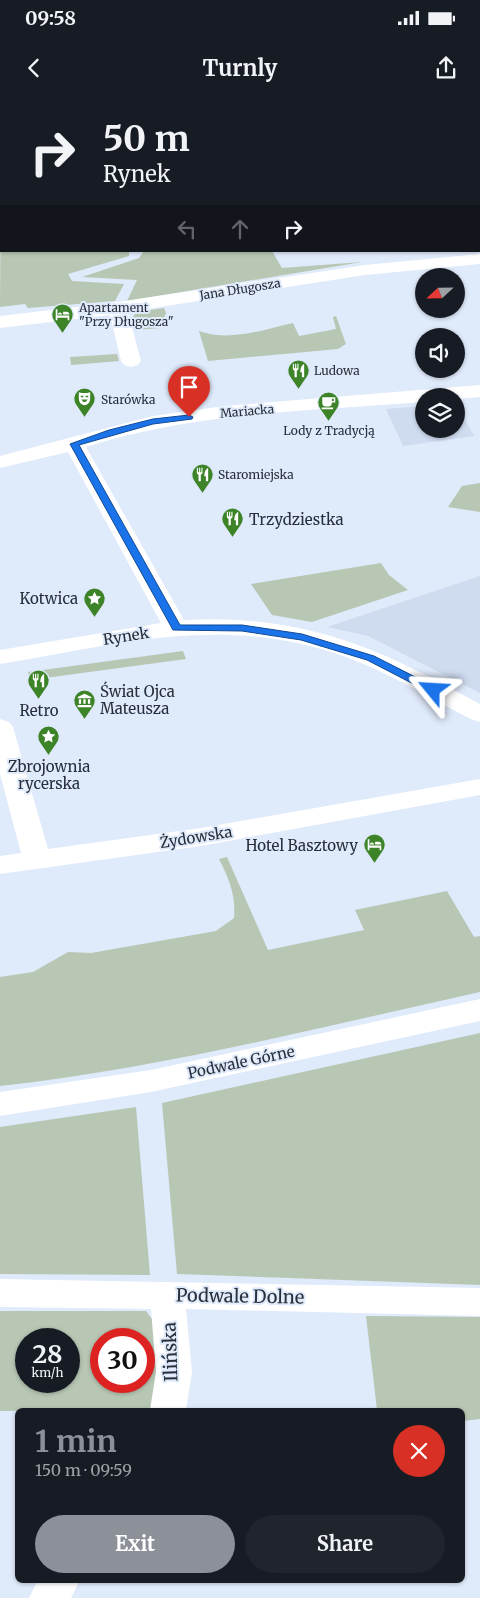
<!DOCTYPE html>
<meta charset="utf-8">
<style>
body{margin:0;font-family:Merriweather,serif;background:#20242c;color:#f1f3f6;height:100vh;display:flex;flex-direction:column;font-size:19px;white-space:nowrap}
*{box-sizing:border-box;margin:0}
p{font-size:16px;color:#9ea1a6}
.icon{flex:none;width:28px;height:28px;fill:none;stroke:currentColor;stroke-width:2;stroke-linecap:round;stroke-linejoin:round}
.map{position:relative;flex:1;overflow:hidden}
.details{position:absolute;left:15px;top:1308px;width:450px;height:175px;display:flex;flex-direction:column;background:#171b24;border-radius:8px;box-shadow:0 1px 4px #0004}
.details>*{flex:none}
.hud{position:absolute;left:0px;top:0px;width:480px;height:152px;box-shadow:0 1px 4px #0004;background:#171b24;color:#f1f3f6;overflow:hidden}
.needle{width:32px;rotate:248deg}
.buttons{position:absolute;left:415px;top:168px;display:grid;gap:10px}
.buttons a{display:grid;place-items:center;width:50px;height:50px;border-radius:50%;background:#171b24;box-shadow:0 1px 4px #0004;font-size:25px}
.speed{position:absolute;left:15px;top:1228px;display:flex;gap:10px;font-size:25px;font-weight:700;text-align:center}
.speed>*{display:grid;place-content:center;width:65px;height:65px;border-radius:50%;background:#171b24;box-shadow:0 1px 4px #0004;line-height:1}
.speed small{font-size:12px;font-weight:400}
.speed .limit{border:8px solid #d22;background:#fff;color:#111}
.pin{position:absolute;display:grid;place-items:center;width:42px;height:42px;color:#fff;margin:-51px -21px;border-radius:50% 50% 50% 0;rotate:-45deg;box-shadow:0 0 5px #0007}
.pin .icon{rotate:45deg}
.me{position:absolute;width:55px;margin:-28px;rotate:297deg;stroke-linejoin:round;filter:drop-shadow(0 0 4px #0008)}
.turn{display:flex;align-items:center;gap:18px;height:105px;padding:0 20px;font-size:22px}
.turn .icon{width:65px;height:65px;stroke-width:2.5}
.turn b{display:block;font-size:35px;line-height:42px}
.lanes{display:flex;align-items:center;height:48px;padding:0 20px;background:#0003;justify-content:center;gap:25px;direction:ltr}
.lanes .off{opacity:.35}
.round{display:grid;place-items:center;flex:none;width:52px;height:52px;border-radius:26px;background:#20242c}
.summary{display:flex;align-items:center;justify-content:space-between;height:85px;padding:0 20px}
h1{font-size:30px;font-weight:700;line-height:38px;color:#8c9099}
.primary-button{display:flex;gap:10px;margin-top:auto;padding:10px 20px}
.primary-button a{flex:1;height:58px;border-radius:30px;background:#8c9099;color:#fff;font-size:20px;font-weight:700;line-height:58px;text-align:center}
.primary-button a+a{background:#20242c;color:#f1f3f6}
.status{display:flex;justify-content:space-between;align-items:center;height:35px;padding:0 25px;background:#171b24;direction:ltr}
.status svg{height:14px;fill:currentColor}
header{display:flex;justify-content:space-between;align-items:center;height:65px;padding:0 20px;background:#171b24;font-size:22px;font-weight:700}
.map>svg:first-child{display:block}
</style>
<div class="status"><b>09:58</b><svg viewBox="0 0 49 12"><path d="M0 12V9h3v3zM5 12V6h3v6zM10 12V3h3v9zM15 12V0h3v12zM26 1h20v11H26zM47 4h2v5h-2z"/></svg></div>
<header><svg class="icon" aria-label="back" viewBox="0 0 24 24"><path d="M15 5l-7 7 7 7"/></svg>Turnly<svg class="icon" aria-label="share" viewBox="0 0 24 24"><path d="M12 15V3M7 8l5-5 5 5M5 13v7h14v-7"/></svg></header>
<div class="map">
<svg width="480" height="1498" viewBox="0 0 480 1498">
<rect width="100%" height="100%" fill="#dfeafb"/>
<g fill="#cfdcf0">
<path d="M457,304L474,336L403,346L386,309L424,306V329H456Z"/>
<path d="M480,476V593L368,536L327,527Z"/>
</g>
<g fill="#b8c7b4" fill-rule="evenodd">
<path d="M159,0H480V6L479,1H156Z"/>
<path d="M1,51V151H129V156L68,174L72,181L124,184L115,201L28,208L25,204L0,207Z"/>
<path d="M144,151H272L282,168L362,162L127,201L137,180L82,177L139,158Z"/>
<path d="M164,208L166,213L160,228L137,230L133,217L136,212Z"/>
<path d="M336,216L346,244L338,249L208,261L199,231C231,242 261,230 293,223L299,236L336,229L333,217Z"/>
<path d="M117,254L119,261L71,265L70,257Z"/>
<path d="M480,383V412L448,407L462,386Z"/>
<path d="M381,463L389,475L408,490L312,522L272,515L251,484Z"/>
<path d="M183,551L186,559L30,580L28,572Z"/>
<path d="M227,757L268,850L364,830L355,810L447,791L474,837L480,836V892C321,927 162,968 0,986V877L33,872L68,852L91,853L216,831L234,818C236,795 229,779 219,759Z"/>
<path d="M480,933V1185L177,1174L162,1003Z"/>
<path d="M136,1007L150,1175L0,1174V1027Z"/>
<path d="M0,1211H146L155,1223L160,1305L157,1310L0,1311ZM26,1239H69V1281H26ZM101,1239H144V1281H101Z"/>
<path d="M366,1216L480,1217V1319L463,1321L462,1310H377Z"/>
</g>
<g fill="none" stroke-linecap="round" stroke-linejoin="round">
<g fill="#fff" fill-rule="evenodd">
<rect x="25" y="0" width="16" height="1"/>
<path d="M480,154V164L365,175L128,212L141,261L138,265L131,267L124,265L121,261L110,215L0,228V216L118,202L365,165Z"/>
<path d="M480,285V297L456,299V296H424V302C311,311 195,312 86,347L184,520C246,516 312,526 371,550C409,565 444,585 480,604V622L471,619C426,596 382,568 334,553C216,515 117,545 0,564V550L161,523L68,352L0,368V356L153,316L224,306Z"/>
<path d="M0,619L9,622L13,627L48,749L201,728L480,679V695L201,746L0,774V756L21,753L0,674Z"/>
<path d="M480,899V921L151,992L0,1016V992L151,970Z"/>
<path d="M0,1179L480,1188V1216L186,1209L192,1272L186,1310H150L156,1272L151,1209L0,1207Z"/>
<path d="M38,1480H80L71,1498H29Z"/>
</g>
</g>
<path fill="#1a73e8" stroke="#114b97" d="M189,315L193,317L192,319L153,324L79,345L180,525H242L302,534L374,556L437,588L438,590L437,592H429L367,560L301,540L242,531L173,530L70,344L109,330L153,319Z"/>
<defs>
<symbol id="hotel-pin" viewBox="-11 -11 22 30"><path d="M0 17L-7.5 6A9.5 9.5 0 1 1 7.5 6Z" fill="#3d8328" stroke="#dfeafb"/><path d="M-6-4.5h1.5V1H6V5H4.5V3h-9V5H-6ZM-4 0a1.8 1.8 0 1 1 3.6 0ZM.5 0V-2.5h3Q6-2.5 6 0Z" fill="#fff"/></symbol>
<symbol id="restaurant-pin" viewBox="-11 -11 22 30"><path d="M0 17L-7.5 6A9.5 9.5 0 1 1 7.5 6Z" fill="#3d8328" stroke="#dfeafb"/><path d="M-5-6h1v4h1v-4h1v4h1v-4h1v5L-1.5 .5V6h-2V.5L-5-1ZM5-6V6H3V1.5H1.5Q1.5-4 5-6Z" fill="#fff"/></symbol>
<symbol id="theatre-pin" viewBox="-11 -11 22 30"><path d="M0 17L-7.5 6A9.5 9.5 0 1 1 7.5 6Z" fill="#3d8328" stroke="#dfeafb"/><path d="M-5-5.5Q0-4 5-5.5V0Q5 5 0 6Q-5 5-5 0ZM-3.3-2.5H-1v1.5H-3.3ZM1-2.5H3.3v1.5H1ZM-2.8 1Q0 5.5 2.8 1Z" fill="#fff"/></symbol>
<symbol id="cafe-pin" viewBox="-11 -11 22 30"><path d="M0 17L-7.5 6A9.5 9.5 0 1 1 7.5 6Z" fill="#3d8328" stroke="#dfeafb"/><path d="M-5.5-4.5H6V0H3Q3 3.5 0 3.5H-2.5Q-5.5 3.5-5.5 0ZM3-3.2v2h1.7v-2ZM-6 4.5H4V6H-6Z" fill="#fff"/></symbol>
<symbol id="sight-pin" viewBox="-11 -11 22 30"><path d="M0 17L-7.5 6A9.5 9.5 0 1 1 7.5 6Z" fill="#3d8328" stroke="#dfeafb"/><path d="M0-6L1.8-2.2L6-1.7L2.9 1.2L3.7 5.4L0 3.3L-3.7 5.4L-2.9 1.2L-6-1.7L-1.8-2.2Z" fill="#fff"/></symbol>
<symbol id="museum-pin" viewBox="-11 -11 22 30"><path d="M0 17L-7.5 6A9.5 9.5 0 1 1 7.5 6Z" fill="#3d8328" stroke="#dfeafb"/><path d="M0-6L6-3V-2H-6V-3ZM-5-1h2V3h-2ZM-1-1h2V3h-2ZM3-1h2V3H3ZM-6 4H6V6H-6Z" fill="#fff"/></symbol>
</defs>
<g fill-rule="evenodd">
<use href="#hotel-pin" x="50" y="202" width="25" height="34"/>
<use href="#restaurant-pin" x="286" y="258" width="25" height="34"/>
<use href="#theatre-pin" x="72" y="286" width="25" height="34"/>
<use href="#cafe-pin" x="316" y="290" width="25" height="34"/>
<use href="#restaurant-pin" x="190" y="362" width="25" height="34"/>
<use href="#restaurant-pin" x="220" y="406" width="25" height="34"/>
<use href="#sight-pin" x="82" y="486" width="25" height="34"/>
<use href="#restaurant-pin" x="26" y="568" width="25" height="34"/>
<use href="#museum-pin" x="72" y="588" width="25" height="34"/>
<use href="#sight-pin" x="36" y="624" width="25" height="34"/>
<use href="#hotel-pin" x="362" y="732" width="25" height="34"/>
</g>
<g text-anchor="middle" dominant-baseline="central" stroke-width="4" stroke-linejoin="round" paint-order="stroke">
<g font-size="12" fill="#282f3a" stroke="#dfeafb">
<text transform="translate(240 189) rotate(-9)">Jana Długosza</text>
<text transform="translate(247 311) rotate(-5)">Mariacka</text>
</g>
<g font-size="12" fill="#282f3a" stroke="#dfeafb" text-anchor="start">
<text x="79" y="207">Apartament<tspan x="79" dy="14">"Przy Długosza"</tspan></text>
<text x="314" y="270">Ludowa</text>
<text x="101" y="299">Starówka</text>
<text x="329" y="330" text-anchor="middle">Lody z Tradycją</text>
<text x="218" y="374">Staromiejska</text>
</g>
<g font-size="15" fill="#282f3a" stroke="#dfeafb" text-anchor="start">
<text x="249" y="419">Trzydziestka</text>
<text x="78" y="498" text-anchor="end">Kotwica</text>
<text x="100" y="591">Świat Ojca<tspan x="100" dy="17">Mateusza</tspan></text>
<text x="39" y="610" text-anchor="middle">Retro</text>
<text x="49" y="666" text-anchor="middle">Zbrojownia<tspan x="49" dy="17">rycerska</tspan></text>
<text x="358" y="745" text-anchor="end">Hotel Basztowy</text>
</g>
<g font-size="15" fill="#282f3a" stroke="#dfeafb">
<text transform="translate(126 536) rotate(-9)">Rynek</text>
<text transform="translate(196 737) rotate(-9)">Żydowska</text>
<text transform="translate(241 962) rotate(-12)">Podwale Górne</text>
</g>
<g font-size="18" fill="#282f3a" stroke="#dfeafb">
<text transform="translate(240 1196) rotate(1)">Podwale Dolne</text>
<text transform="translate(170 1252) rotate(-92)">Ilińska</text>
</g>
</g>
</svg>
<div class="buttons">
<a><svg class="needle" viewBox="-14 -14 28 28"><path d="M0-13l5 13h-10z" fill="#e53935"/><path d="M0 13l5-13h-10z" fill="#9ea1a6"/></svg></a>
<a><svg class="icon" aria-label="sound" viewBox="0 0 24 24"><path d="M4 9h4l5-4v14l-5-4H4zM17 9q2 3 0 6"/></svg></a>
<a><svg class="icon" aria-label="layers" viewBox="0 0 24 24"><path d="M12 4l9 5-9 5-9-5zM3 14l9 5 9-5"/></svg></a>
</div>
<div class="speed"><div>28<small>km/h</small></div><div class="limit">30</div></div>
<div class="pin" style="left:189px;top:317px;background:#d93025"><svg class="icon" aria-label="arrive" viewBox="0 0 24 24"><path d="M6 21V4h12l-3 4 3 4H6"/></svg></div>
<svg class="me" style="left:433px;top:590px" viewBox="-20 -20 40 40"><path d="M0-17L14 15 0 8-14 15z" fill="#1a73e8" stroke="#fff" stroke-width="4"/></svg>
<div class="hud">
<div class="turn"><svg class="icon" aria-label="right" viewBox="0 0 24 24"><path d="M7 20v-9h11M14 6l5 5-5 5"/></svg><div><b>50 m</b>Rynek</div></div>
<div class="lanes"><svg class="icon off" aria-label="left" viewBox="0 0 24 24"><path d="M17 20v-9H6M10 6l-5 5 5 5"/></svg><svg class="icon off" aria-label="ahead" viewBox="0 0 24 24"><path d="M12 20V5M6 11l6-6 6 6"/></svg><svg class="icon" aria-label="right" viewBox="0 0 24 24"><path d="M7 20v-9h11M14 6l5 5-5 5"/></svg></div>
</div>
<section class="details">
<div class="summary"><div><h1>1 min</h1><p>150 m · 09:59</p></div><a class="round" style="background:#d93025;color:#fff"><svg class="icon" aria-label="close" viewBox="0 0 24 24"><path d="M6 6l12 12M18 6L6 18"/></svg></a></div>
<div class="primary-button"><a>Exit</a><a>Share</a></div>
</section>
</div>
